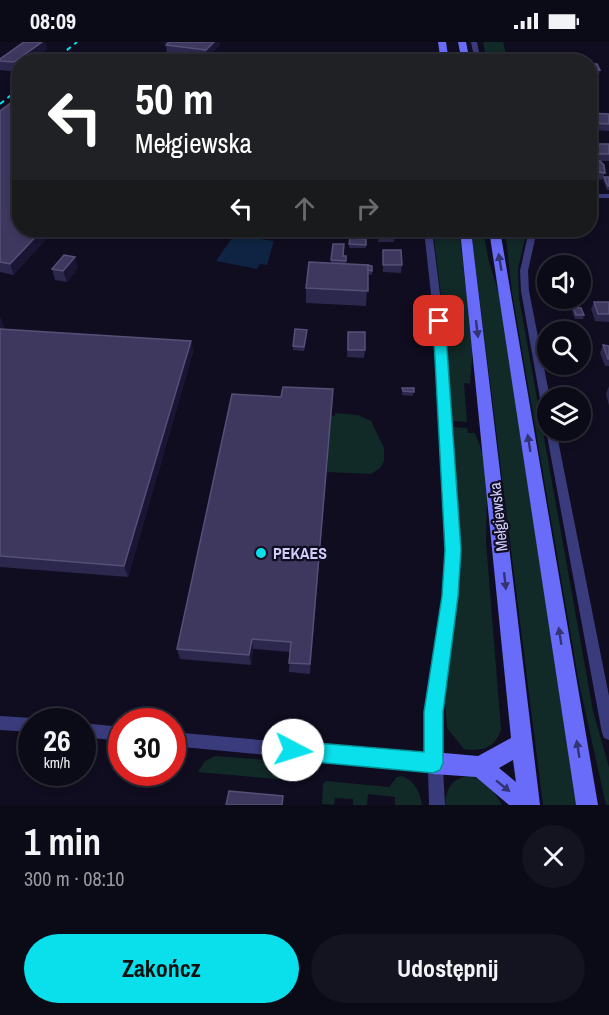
<!DOCTYPE html>
<html lang="pl">
<meta charset="utf-8">
<style>
body{margin:0;font-family:"Archivo Narrow",sans-serif;background:#141320;color:#f1f3f6;height:100vh;display:flex;flex-direction:column;font-size:22px;white-space:nowrap}
*{box-sizing:border-box;margin:0}
p{font-size:20px;color:#9a9aa1}
.icon{flex:none;width:33px;height:33px;fill:none;stroke:currentColor;stroke-width:2;stroke-linecap:round;stroke-linejoin:round}
.map{position:relative;height:763px;overflow:hidden}
.details{display:flex;flex-direction:column;background:#0b0a17;flex:1}
.details>*{flex:none}
.guide{position:absolute;left:12px;top:12px;width:585px;height:183px;border-radius:24px;box-shadow:0 3px 9px #0003,0 0 0 2px #2b2b36;background:#202124;color:#fff;overflow:hidden}
.tools{position:absolute;left:537px;top:213px;display:grid;gap:12px}
.tools a{display:grid;place-items:center;width:54px;height:54px;border-radius:50%;background:#0b0a17;box-shadow:0 3px 9px #0003,0 0 0 2px #2b2b36;font-size:30px}
.speed{position:absolute;left:18px;top:666px;display:flex;gap:12px;font-size:30px;font-weight:700;text-align:center}
.speed>*{display:grid;place-content:center;width:78px;height:78px;border-radius:50%;background:#0b0a17;box-shadow:0 3px 9px #0003,0 0 0 2px #2b2b36;line-height:1}
.speed small{font-size:15px;font-weight:400}
.speed .limit{border:9px solid #d22;background:#fff;color:#111}
.pin{position:absolute;display:grid;place-items:center;width:51px;height:51px;color:#fff;margin:-26px;border-radius:12px;box-shadow:0 3px 9px #0006}
.me{position:absolute;width:66px;margin:-33px;rotate:95deg;stroke-linejoin:round;filter:drop-shadow(0 0 4px #0008)}
.turn{display:flex;align-items:center;gap:21px;height:126px;padding:0 24px;font-size:27px}
.turn .icon{width:78px;height:78px;stroke-width:2.5}
.turn b{display:block;font-size:42px;line-height:51px}
.lanes{display:flex;align-items:center;height:57px;padding:0 24px;background:#0003;justify-content:center;gap:30px;direction:ltr}
.lanes .off{opacity:.35}
.round{display:grid;place-items:center;flex:none;width:63px;height:63px;border-radius:32px;background:#141320}
.headline{display:flex;align-items:center;justify-content:space-between;height:102px;padding:0 24px}
h1{font-size:36px;font-weight:700;line-height:45px}
.primary-button{display:flex;gap:12px;margin-top:auto;padding:12px 24px}
.primary-button a{flex:1;height:69px;border-radius:36px;background:#0ae0ec;color:#111;font-size:24px;font-weight:700;line-height:69px;text-align:center}
.primary-button a+a{background:#141320;color:#f1f3f6}
.status{display:flex;justify-content:space-between;align-items:center;height:42px;padding:0 30px;background:#0b0a17;direction:ltr}
.status svg{height:16px;fill:currentColor}
.map>svg:first-child{display:block}
</style>
<div class="status"><b>08:09</b><svg viewBox="0 0 49 12"><path d="M0 12V9h3v3zM5 12V6h3v6zM10 12V3h3v9zM15 12V0h3v12zM26 1h20v11H26zM47 4h2v5h-2z"/></svg></div>
<div class="map">
<svg width="609" height="763" viewBox="0 0 609 763">
<rect width="100%" height="100%" fill="#0f0d1f"/>
<g fill="#112927">
<path d="M483,0H503L508,19H487Z"/>
<path d="M433,188H459L473,305L470,342L464,341L467,380L452,379L444,278Z"/>
<path d="M471,188H483L489,220L500,255L576,763H543Z"/>
<path d="M505,188H527L518,227L519,256L593,669L609,725V763H606L579,641L512,250Z"/>
<path d="M335,371L358,373L371,379L384,406V419L380,426L371,432L327,430L331,373L335,374Z"/>
<path d="M453,385L467,386L468,391H475L483,412L487,455L486,500L501,687C496,706 481,710 464,707L447,686L445,663L448,619L457,562L460,518Z"/>
<path d="M215,714L281,719L295,729L298,739L198,730L205,719Z"/>
<path d="M402,734C415,739 420,750 422,763H395V755L368,752L367,763H353V757L335,756L334,763L322,762L323,742L326,739L389,745L397,735Z"/>
<path d="M468,734C484,735 495,750 502,763H445C446,747 451,737 468,734Z"/>
</g>
<path fill="#0e2442" d="M234,193L274,199L267,223L260,222L257,227L216,219Z"/>
<g fill="none" stroke-linecap="round" stroke-linejoin="round">
<g fill="#3a3b7c" fill-rule="evenodd">
<path d="M471,0H477L481,20H475Z"/>
<rect x="590" y="152" width="19" height="4"/>
<path d="M424,188H432L448,316L459,508L456,553L440,670L445,763H429L428,728L172,704V690L427,713L426,670L444,553L447,508L438,316Z"/>
<path d="M529,188H537L528,229L529,249L550,356H548V377L543,373L521,249L520,229Z"/>
<path d="M548,385V388H556L609,654V698L604,696L602,691L546,388Z"/>
<path d="M0,674L32,676L38,680H32V690L0,688Z"/>
<path d="M82,681L122,685V699L82,695Z"/>
</g>
<g fill="#696cf8" fill-rule="evenodd">
<path d="M438,0H446L449,20H441Z"/>
<path d="M458,0H466L470,20H462Z"/>
<path d="M460,188H471L540,763H509L476,735L433,732L425,729L422,721L425,713L433,710L478,714L511,696ZM513,718L516,740L499,726Z"/>
<path d="M489,188H500L598,763H576Z"/>
</g>
<g stroke="#0ae0ec" stroke-width="2" stroke-dasharray="5 4.5" stroke-linecap="butt">
<path d="M52,20L77,0"/>
<path d="M0,62L20,46"/>
</g>
</g>
<g fill="#2c274c">
<path d="M24,0H45L47,7L16,30L0,28V17Z"/>
<path d="M159,0H220L219,4L207,17L167,13L166,3L168,1Z"/>
<path d="M523,11L531,16L530,19H524L523,14Z"/>
<path d="M590,22L600,28L599,32L590,31Z"/>
<path d="M0,69L14,233L0,230Z"/>
<path d="M590,71L609,72V89L590,88Z"/>
<path d="M590,102H609V119H600L605,131L602,138L592,136L591,139L590,138Z"/>
<path d="M604,135H609V148H607L603,138Z"/>
<rect x="378" y="188" width="16" height="12"/>
<path d="M350,196L366,197V206H349Z"/>
<path d="M333,202L343,214H346V222L372,224V233L368,232L366,264L306,261V246L331,221Z"/>
<path d="M383,208L402,223L401,231L383,230Z"/>
<path d="M78,226L67,240L55,238L52,227Z"/>
<path d="M594,260H609V280L595,279L591,267Z"/>
<path d="M573,265L584,273L583,277H575L572,269Z"/>
<path d="M0,276L5,288L191,299L193,310L128,535L0,525Z"/>
<path d="M348,290L365,308L364,316L347,315Z"/>
<path d="M307,292L304,309L293,308V304Z"/>
<path d="M603,303L609,304V324H605L600,311Z"/>
<path d="M609,344V364L606,352Z"/>
<path d="M402,346H414L413,354L402,353Z"/>
<path d="M332,359L310,632L289,630L290,610L253,607L251,623L180,617L177,607Z"/>
</g>
<g fill="#191532">
<path d="M42,0H45L47,7L30,20H20V27L16,30L14,20Z"/>
<path d="M214,0H220L219,4L207,17L206,8Z"/>
<path d="M42,188H55L14,233L10,222Z"/>
<path d="M75,215L78,226L67,240L63,229Z"/>
<path d="M1,276L5,288L0,297V278Z"/>
<path d="M191,299L193,310L128,535L124,524Z"/>
<path d="M333,347L332,359L310,632V622Z"/>
<path d="M252,597L253,607L251,623L249,613Z"/>
</g>
<g fill="#3e385f" stroke="#555078" stroke-width="1.5">
<path d="M24,0H42L14,20L0,19V17Z"/>
<path d="M169,0H214L206,8L166,3Z"/>
<path d="M523,11H529L531,16H524Z"/>
<path d="M367,14L390,16L392,19L365,20Z"/>
<path d="M590,22H597L600,28H590Z"/>
<path d="M20,54V188H42L10,222L0,220V69Z"/>
<path d="M590,71L609,72V82L590,81Z"/>
<rect x="590" y="102" width="19" height="10"/>
<path d="M590,118L600,119L604,123L605,131L592,129L594,132L590,131Z"/>
<path d="M604,135H609V144H608Z"/>
<path d="M590,164H592L594,168H590Z"/>
<path d="M379,188H394L395,193L379,192Z"/>
<path d="M350,196L366,197V203L349,202Z"/>
<path d="M333,202H344L343,214H346V219L331,218Z"/>
<path d="M383,208H401L402,223H383Z"/>
<path d="M64,213L75,215L63,229L52,227Z"/>
<path d="M309,220L368,223V249L306,246Z"/>
<path d="M368,223L372,224V229L368,228Z"/>
<path d="M594,260H609V272H598Z"/>
<path d="M573,265L581,266L584,273H576Z"/>
<path d="M0,287L191,299L124,524L0,514Z"/>
<path d="M295,287L307,288L304,305L293,304Z"/>
<rect x="348" y="290" width="17" height="18"/>
<path d="M603,303L609,304V317H608Z"/>
<path d="M283,345L333,347L310,622L289,621L291,600L252,597L249,613L177,607L232,352L281,355Z"/>
<path d="M402,346H414V350L403,349Z"/>
<path d="M229,749L283,754L282,763H226Z"/>
</g>
<defs><path id="oneway-solid" d="M-6-.8H1V-3.2L6.5 0L1 3.2V.8H-6Z" transform="scale(1.5)"/></defs>
<g fill="#333376">
<use href="#oneway-solid" transform="translate(500 220) rotate(-100)"/>
<use href="#oneway-solid" transform="translate(477 287) rotate(83)"/>
<use href="#oneway-solid" transform="translate(529 401) rotate(-99)"/>
<use href="#oneway-solid" transform="translate(505 539) rotate(84)"/>
<use href="#oneway-solid" transform="translate(560 594) rotate(-99)"/>
<use href="#oneway-solid" transform="translate(578 707) rotate(-99)"/>
<use href="#oneway-solid" transform="translate(503 744) rotate(39)"/>
</g>
<path fill="#0ae0ec" stroke="#069299" stroke-width="1.5" d="M439,275L445,279L461,508L458,554L443,670V721L440,728L433,731L293,718L286,715L283,708L286,702L293,699L424,710V670L442,554L445,508L433,279Z"/>
<circle fill="#0ae0ec" stroke="#0f0d1f" stroke-width="2" cx="261" cy="511" r="6"/>
<g text-anchor="middle" dominant-baseline="central" stroke-width="4.5" stroke-linejoin="round" paint-order="stroke">
<g font-size="16" fill="#d0cdfd" stroke="#0f0d1f">
<text transform="translate(498 475) rotate(-96)">Mełgiewska</text>
</g>
<g font-size="16" font-weight="bold" fill="#d0cdfd" stroke="#0f0d1f" text-anchor="start">
<text x="273" y="511">PEKAES</text>
</g>
</g>
</svg>
<div class="tools">
<a><svg class="icon" aria-label="sound" viewBox="0 0 24 24"><path d="M4 9h4l5-4v14l-5-4H4zM17 9q2 3 0 6"/></svg></a>
<a><svg class="icon" aria-label="search" viewBox="0 0 24 24"><circle cx="10" cy="10" r="6"/><path d="M15 15l6 6"/></svg></a>
<a><svg class="icon" aria-label="layers" viewBox="0 0 24 24"><path d="M12 4l9 5-9 5-9-5zM3 14l9 5 9-5"/></svg></a>
</div>
<div class="speed"><div>26<small>km/h</small></div><div class="limit">30</div></div>
<div class="pin" style="left:439px;top:279px;background:#d93025"><svg class="icon" aria-label="arrive" viewBox="0 0 24 24"><path d="M6 21V4h12l-3 4 3 4H6"/></svg></div>
<svg class="me" style="left:293px;top:708px" viewBox="-20 -20 40 40"><circle r="19" fill="#fff"/><path d="M0-13L10 11 0 6-10 11z" fill="#0ae0ec"/></svg>
<div class="guide">
<div class="turn"><svg class="icon" aria-label="left" viewBox="0 0 24 24"><path d="M17 20v-9H6M10 6l-5 5 5 5"/></svg><div><b>50 m</b>Mełgiewska</div></div>
<div class="lanes"><svg class="icon" aria-label="left" viewBox="0 0 24 24"><path d="M17 20v-9H6M10 6l-5 5 5 5"/></svg><svg class="icon off" aria-label="ahead" viewBox="0 0 24 24"><path d="M12 20V5M6 11l6-6 6 6"/></svg><svg class="icon off" aria-label="right" viewBox="0 0 24 24"><path d="M7 20v-9h11M14 6l5 5-5 5"/></svg></div>
</div>
</div>
<section class="details">
<div class="headline"><div><h1>1 min</h1><p>300 m · 08:10</p></div><a class="round"><svg class="icon" aria-label="close" viewBox="0 0 24 24"><path d="M6 6l12 12M18 6L6 18"/></svg></a></div>
<div class="primary-button"><a>Zakończ</a><a>Udostępnij</a></div>
</section>
